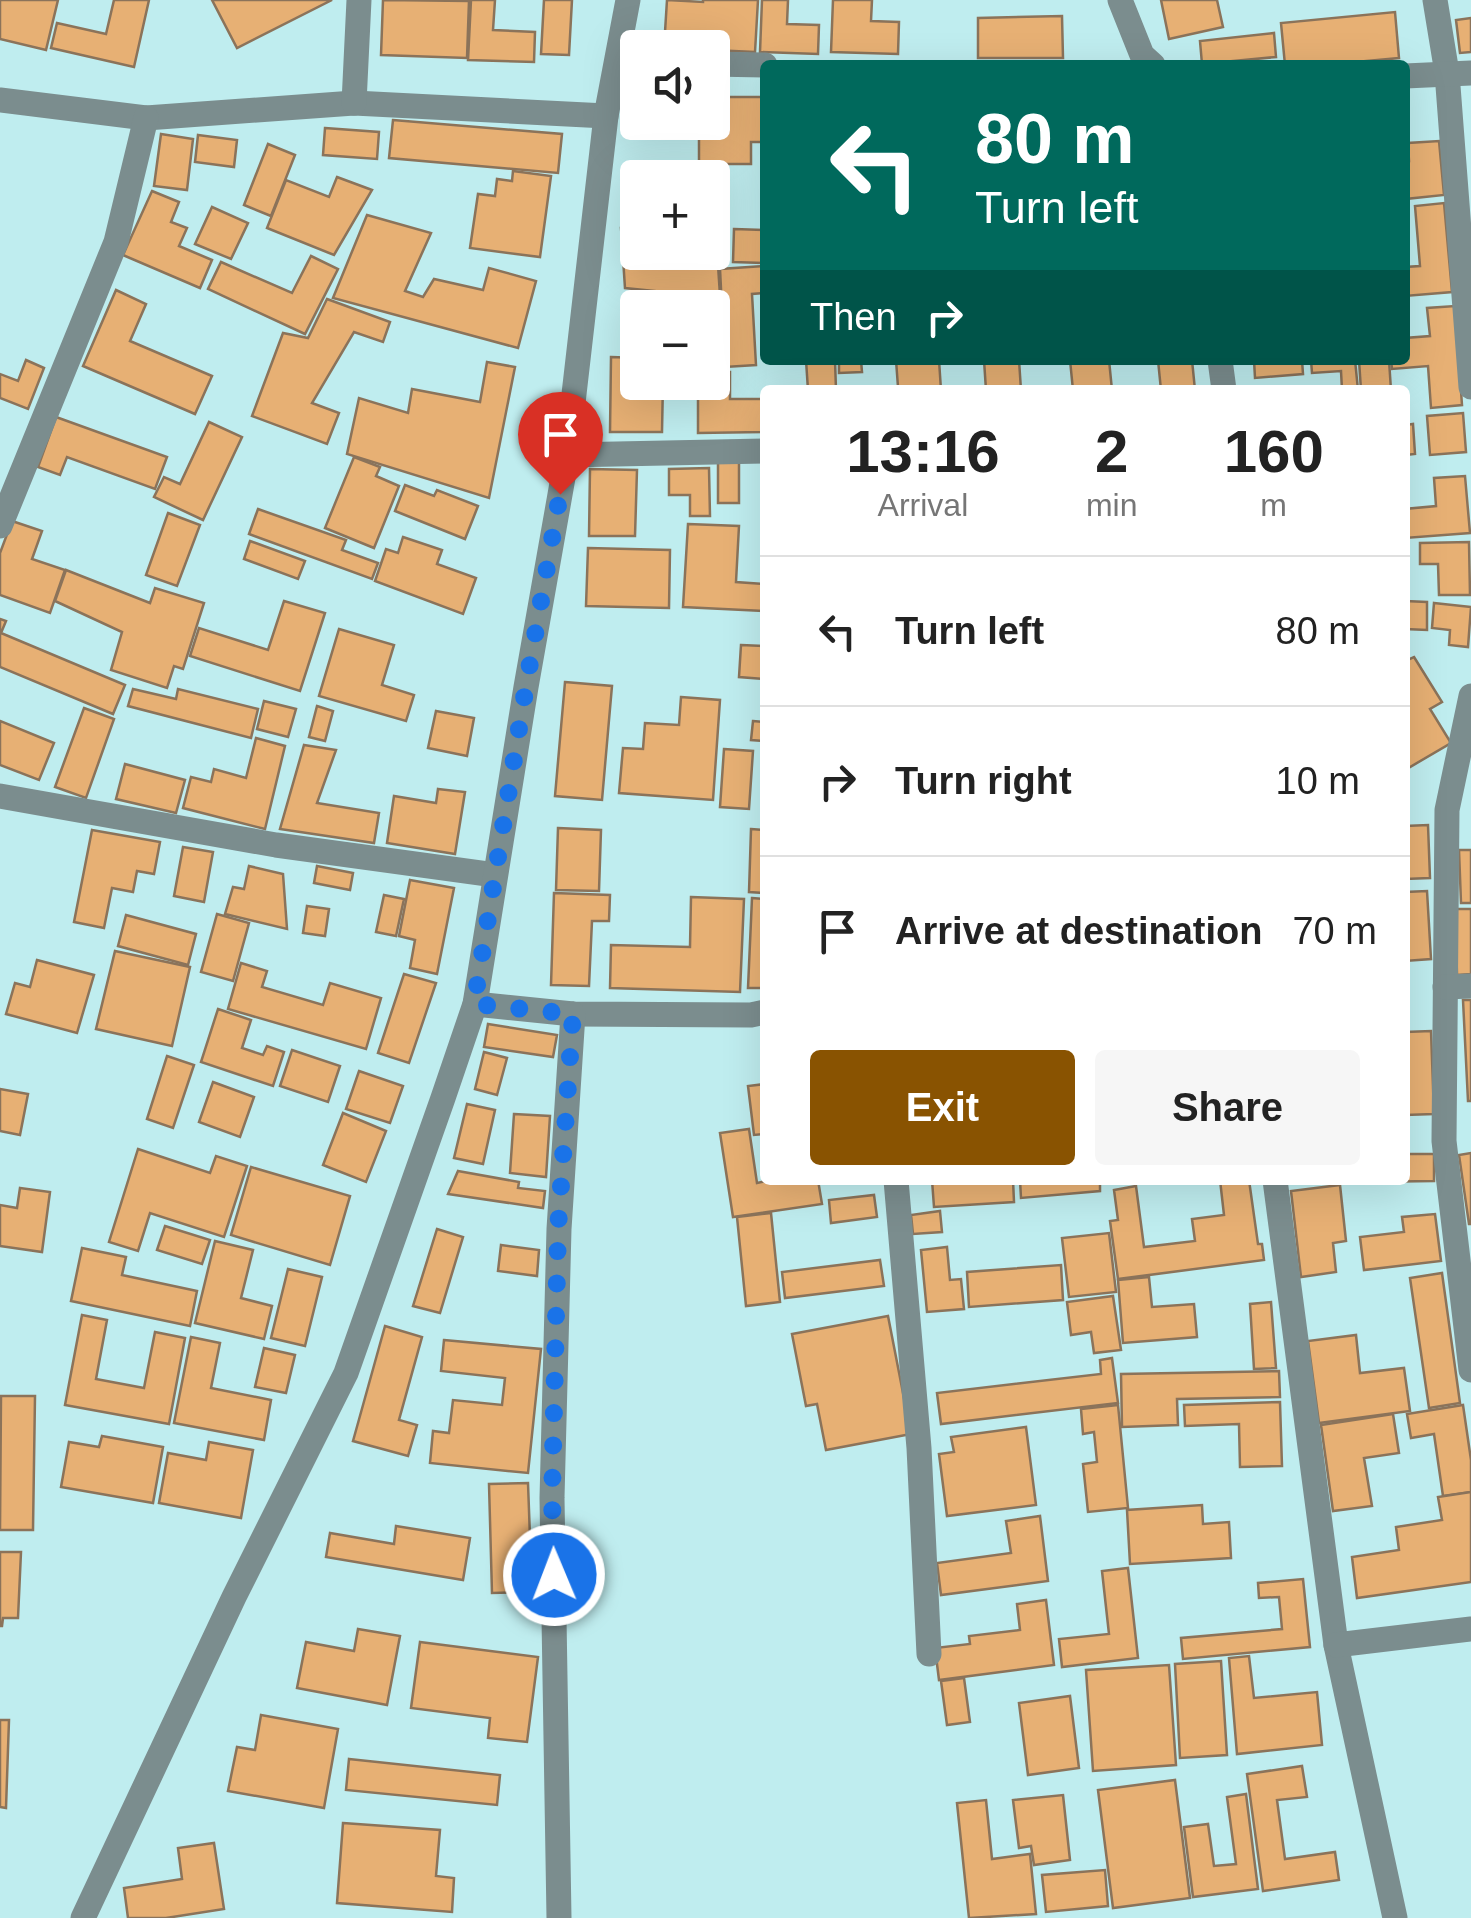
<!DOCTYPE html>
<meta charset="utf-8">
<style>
body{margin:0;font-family:Arial,sans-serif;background:#f6f6f6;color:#222;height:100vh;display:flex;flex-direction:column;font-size:38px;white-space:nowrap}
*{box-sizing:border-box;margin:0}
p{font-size:32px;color:#767676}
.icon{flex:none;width:55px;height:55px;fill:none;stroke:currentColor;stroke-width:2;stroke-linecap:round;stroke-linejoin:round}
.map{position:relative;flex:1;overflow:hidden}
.drawer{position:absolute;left:760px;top:385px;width:650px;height:800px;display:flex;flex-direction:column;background:#fff;border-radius:10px;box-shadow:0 10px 40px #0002}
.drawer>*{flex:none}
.banner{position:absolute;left:760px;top:60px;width:650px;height:305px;border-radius:10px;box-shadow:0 10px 40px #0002;background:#00695c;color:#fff;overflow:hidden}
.buttons{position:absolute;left:620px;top:30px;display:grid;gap:20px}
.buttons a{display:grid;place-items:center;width:110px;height:110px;border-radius:10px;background:#fff;box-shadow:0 10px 40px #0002;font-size:50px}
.pin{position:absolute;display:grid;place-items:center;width:85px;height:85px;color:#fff;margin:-102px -42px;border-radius:50% 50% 50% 0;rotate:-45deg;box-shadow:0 0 10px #0007}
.pin .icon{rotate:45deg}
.me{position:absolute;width:110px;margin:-55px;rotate:359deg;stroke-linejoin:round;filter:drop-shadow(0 0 8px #0008)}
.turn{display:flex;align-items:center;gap:35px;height:210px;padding:0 50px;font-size:45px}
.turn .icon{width:130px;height:130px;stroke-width:2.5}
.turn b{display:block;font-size:70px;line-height:85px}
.then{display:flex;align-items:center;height:95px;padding:0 50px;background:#0003;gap:20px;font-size:38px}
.eta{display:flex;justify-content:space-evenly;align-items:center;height:170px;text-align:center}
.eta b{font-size:60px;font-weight:600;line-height:70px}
.primary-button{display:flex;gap:20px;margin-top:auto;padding:20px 50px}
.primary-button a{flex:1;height:115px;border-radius:10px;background:#895301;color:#fff;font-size:40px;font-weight:600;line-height:115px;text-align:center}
.primary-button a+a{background:#f6f6f6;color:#222}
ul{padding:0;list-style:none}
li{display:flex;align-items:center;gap:30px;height:150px;padding:0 50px;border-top:2px solid #e0e0e0}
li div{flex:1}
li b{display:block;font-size:38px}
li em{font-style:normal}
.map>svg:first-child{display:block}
</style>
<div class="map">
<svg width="1471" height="1918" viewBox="0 0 1471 1918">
<rect width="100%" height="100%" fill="#bfedef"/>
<g fill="#e7b074" stroke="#8b735a" stroke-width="2.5">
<path d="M0,0H58L46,50L0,39Z"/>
<path d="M114,0H149L134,67L51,48L57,23L106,34Z"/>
<path d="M212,0H332L237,48Z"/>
<path d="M383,0L469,1L467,58L381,55Z"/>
<path d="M471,0H495L493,30L535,32L534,62L468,60Z"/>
<path d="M544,0H572L569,55L541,54Z"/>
<path d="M667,0L703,2V0H758L755,52L712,50V48H664Z"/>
<path d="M762,0H788L787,24L819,25L818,54L760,52Z"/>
<path d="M833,0H872L871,21L899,22L898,54L831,52Z"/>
<path d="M1161,0H1217L1223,27L1169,39Z"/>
<path d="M1395,12L1399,58L1323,65H1285L1281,23Z"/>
<path d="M1062,16L1063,58H978V18Z"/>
<path d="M1471,18V52L1460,53L1456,20Z"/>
<path d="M1274,33L1276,57L1202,64L1200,41Z"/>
<path d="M712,97H765V142H751V164H727V260H699V252H712V178H699V122H712Z"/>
<path d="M393,120L562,134L558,173L389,158Z"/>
<path d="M325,128L379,132L377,159L323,155Z"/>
<path d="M161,134L193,139L187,190L154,186Z"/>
<path d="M198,135L237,140L234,167L195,162Z"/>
<path d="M1439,141L1444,195L1405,199V161H1409L1408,143Z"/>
<path d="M268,144L295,155L271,216L244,205Z"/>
<path d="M513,171L551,176L540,257L470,248L478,194L495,196L497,179L512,181Z"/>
<path d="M337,177L372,190L334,255L267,228L286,180L329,197Z"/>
<path d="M152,191L179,202L171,222L187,228L179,246L212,260L200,288L123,255Z"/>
<path d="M1444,203L1452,292L1405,296V267L1420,266L1415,206Z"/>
<path d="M212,207L248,223L231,259L195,244Z"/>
<path d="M367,215L431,233L405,291L423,297L434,279L483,290L489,268L536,281L518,348L333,298Z"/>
<path d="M621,228L638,229V252H695L696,264L718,265L724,357L712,358V308H693L692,295L625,288Z"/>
<path d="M734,229L765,230V263L733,262Z"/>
<path d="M311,256L338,269L305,334L208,289L221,262L292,293Z"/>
<path d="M765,266V293L752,294L756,365L725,367L720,269Z"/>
<path d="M116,290L146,304L130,341L212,376L195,414L83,366Z"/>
<path d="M327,299L390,322L383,342L354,332L312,403L339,413L327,444L252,416L283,333L308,338Z"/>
<path d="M1455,306L1462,405L1431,408L1428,366L1392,369L1391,360H1405V338L1430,336L1427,308Z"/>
<path d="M611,357L638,358V382H663L662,432H610Z"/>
<path d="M26,360L44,368L28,409L0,398V374L18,381Z"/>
<path d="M806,360H835L836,390H808Z"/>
<path d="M839,360H861L862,372L839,373Z"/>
<path d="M896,360H939L941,390H865L898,387Z"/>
<path d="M984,360H1019L1021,390H986Z"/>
<path d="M1070,360H1109L1112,390H1073Z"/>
<path d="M1158,360H1192L1195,390H1161Z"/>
<path d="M1254,360H1302L1303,374L1255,378Z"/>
<path d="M1311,360H1355L1358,390H1342L1341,371L1312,373Z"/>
<path d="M1359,360H1389L1391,390H1361Z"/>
<path d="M487,362L515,367L489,498L347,454L359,398L408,413L412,389L480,402Z"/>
<path d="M712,372H730V399H765V432L698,433V382H712Z"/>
<path d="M1463,413L1466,452L1430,455L1427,416Z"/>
<path d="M56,417L167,457L155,489L67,457L60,475L38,467Z"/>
<path d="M209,422L242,437L203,520L154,497L164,477L180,484Z"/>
<path d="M1413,424L1415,454L1405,455V425Z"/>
<path d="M354,457L380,467L376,476L399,486L374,548L325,528Z"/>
<rect x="718" y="461" width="21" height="42"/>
<path d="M709,468L710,516H690V495H669V469Z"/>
<path d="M590,469L637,470L635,536H589Z"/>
<path d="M1465,476L1470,533L1405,538V509L1436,506L1434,478Z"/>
<path d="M405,485L434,496L437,490L478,506L465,539L395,511Z"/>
<path d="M258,509L346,540L342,550L378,563L372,579L249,534Z"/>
<path d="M168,513L200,525L177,586L146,575Z"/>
<path d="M12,521L42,531L32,559L65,570L50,613L0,595V553Z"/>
<path d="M688,524L739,526L736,582L765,584V611L683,607Z"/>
<path d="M403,537L442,550L437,564L476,578L463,614L375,581L386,549L398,553Z"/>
<path d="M250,541L305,561L298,579L244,559Z"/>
<path d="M1469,542L1470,595H1439L1438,564H1420V543Z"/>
<path d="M588,548L670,550L669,608L586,606Z"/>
<path d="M66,570L150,603L155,588L204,603L183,669L174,666L167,688L111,670L122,632L55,601Z"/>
<path d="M284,601L325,613L300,691L190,656L199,628L268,650Z"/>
<path d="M1405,601L1427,602V630L1405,629Z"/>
<path d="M1434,603L1471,607L1468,647L1449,645L1450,630L1432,628Z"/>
<path d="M0,619L6,621L1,633L125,685L113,714L0,667Z"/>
<path d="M339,629L394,645L382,685L414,695L406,721L319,696Z"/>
<path d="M741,645L765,646V679L739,677Z"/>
<path d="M1414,657L1442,702L1430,709L1451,743L1405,770V661Z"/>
<path d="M565,682L612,686L602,800L555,796Z"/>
<path d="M133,689L176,699L178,689L258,709L251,738L128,706Z"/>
<path d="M681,697L720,700L713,800L619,793L623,748L643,749L645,723L679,725Z"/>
<path d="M264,701L296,709L288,737L257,729Z"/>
<path d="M317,706L333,711L325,741L309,737Z"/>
<path d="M84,708L114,719L86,798L55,787Z"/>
<path d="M436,711L474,718L467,756L428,748Z"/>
<path d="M0,721L54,743L39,780L0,765Z"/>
<path d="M753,721L765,722V741L751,740Z"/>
<path d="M256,738L285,746L265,829L183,808L191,777L211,782L214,769L246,778Z"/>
<path d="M304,745L336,750L317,803L379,813L374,843L280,829Z"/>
<path d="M724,749L753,751L749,809L720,807Z"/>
<path d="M764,756H765V813L762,812Z"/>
<path d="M125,764L185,780L176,813L116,799Z"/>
<path d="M438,789L465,792L455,854L387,843L394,796L436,803Z"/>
<path d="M1428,825L1430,878L1405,879V826Z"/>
<path d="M558,828L601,830L599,891L556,890Z"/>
<path d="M751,829L765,830V893L749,892Z"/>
<path d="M92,830L160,842L154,874L137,871L133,892L112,888L104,928L74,922Z"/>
<path d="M183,847L213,852L204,902L174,896Z"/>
<path d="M1459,850H1471V903H1461Z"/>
<path d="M249,866L283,874L287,929L225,914L233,887L244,889Z"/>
<path d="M317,866L353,873L350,890L314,883Z"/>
<path d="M410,880L454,888L437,974L410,968L415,940L399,936Z"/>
<path d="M1427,891L1431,959L1405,961V892Z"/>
<path d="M554,893L610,895L609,921H592L589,986L551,985Z"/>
<path d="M384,895L404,899L396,936L376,932Z"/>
<path d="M691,897L744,899L740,992L610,988L611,945L690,947Z"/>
<path d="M752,898L765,899V988H748Z"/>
<path d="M307,906L329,909L325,936L303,933Z"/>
<path d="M1455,909H1471V974L1457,975Z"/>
<path d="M217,914L249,923L233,981L201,972Z"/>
<path d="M126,915L196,934L188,965L118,946Z"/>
<path d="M115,951L190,967L172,1046L96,1029Z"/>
<path d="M37,960L94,975L77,1033L6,1014L15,983L30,987Z"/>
<path d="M241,963L267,971L262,987L323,1005L330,983L381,998L366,1049L228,1009Z"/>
<path d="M404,974L436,983L409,1063L378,1053Z"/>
<path d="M1463,1000H1471V1101H1468Z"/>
<path d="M218,1009L251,1020L242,1048L263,1055L267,1046L284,1052L273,1086L201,1062Z"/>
<path d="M488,1024L557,1035L553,1057L484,1047Z"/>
<path d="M1431,1031L1434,1114L1405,1115V1032Z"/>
<path d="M292,1050L340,1066L328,1102L280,1086Z"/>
<path d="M484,1052L507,1058L497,1095L475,1089Z"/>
<path d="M167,1056L194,1065L173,1128L147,1119Z"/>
<path d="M359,1071L403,1086L390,1123L346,1109Z"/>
<path d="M213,1082L254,1097L240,1137L199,1122Z"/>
<path d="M765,1084V1134L754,1135L748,1086Z"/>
<path d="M0,1089L28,1094L20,1135L0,1131Z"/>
<path d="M467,1104L495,1110L483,1164L454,1158Z"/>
<path d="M343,1113L386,1131L366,1182L323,1165Z"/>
<path d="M514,1114L550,1116L546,1177L510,1173Z"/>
<path d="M749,1129L757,1183L771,1180H818L822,1204L733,1217L720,1133Z"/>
<path d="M138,1149L210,1173L216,1156L247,1166L224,1237L150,1213L138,1251L109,1242Z"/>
<path d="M1471,1153V1224H1469L1459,1155Z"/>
<path d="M1405,1154H1434V1181L1293,1183V1180H1405Z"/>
<path d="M251,1167L350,1196L330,1265L231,1235Z"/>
<path d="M458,1171L519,1182L518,1188L545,1191L543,1208L448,1194Z"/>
<path d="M932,1180H1013L1014,1202L934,1207Z"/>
<path d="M1020,1180H1100V1191L1021,1198Z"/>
<path d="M1220,1180H1249L1258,1244H1262L1264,1260L1118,1279L1110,1221L1118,1220L1114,1190L1136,1186L1144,1247L1195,1241L1192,1219L1224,1215Z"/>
<path d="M1340,1185L1346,1241L1333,1243L1336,1272L1301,1277L1291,1191Z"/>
<path d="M20,1188L50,1192L42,1252L0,1246V1205L17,1208Z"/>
<path d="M874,1195L877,1217L831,1223L829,1200Z"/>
<path d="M940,1211L942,1232L913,1234L911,1215Z"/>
<path d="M771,1213L780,1302L746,1306L737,1217Z"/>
<path d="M1435,1214L1441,1261L1364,1270L1360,1237L1404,1232L1402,1217Z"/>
<path d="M165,1226L210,1240L202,1264L157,1250Z"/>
<path d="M437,1229L463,1237L440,1313L413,1306Z"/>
<path d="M1109,1233L1116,1292L1069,1297L1062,1238Z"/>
<path d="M215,1241L253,1250L241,1298L272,1306L264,1339L195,1323Z"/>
<path d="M501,1245L539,1250L537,1276L498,1271Z"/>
<path d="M947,1247L950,1280L961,1279L964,1309L927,1312L921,1250Z"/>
<path d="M82,1248L126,1257L122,1275L197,1291L190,1326L71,1301Z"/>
<path d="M880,1260L884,1286L785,1298L782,1272Z"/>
<path d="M1061,1265L1063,1300L969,1307L967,1272Z"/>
<path d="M288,1269L322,1277L305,1346L271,1338Z"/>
<path d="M1442,1273L1460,1403L1429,1408L1410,1278Z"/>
<path d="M1149,1277L1152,1307L1194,1304L1197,1337L1123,1343L1118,1280Z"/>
<path d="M1113,1296L1121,1350L1094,1353L1091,1332L1071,1335L1067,1302Z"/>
<path d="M1271,1302L1276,1368L1254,1369L1250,1304Z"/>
<path d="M82,1315L107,1320L96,1379L144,1388L155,1332L185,1338L169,1424L65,1405Z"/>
<path d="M888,1316L911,1434L826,1450L817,1404L806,1406L792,1334Z"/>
<path d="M385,1326L422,1337L399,1420L417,1425L408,1456L353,1441Z"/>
<path d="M1356,1335L1360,1373L1404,1368L1410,1411L1319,1423L1308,1341Z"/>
<path d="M191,1337L220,1343L211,1388L271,1400L264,1440L174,1423Z"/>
<path d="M444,1340L541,1349L528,1473L430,1463L433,1431L449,1433L453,1400L502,1405L505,1378L441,1371Z"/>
<path d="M264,1348L295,1355L286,1393L255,1387Z"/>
<path d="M1112,1358L1118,1403L941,1424L937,1393L1101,1374L1100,1360Z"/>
<path d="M1279,1371L1280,1397L1177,1399L1178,1425L1122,1427L1121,1374Z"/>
<path d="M1,1396H35L33,1530H0Z"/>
<path d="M1280,1402L1282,1466L1240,1467L1239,1424L1185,1426L1184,1405Z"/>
<path d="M1118,1405L1128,1508L1088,1512L1083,1464L1097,1462L1094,1432L1083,1434L1081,1409Z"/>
<path d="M1463,1405L1471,1460V1492L1443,1496L1434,1434L1411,1438L1407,1414Z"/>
<path d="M1393,1414L1399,1453L1364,1458L1372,1506L1333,1511L1321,1425Z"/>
<path d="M1026,1427L1036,1505L947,1516L939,1454L954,1452L951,1437Z"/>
<path d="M102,1436L163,1447L153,1503L61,1487L69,1442L99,1447Z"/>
<path d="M209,1442L253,1450L241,1518L159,1503L168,1453L206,1460Z"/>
<path d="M528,1483L532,1592L492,1593L489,1484Z"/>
<path d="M1471,1492V1582L1357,1598L1352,1557L1399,1550L1396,1527L1442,1520L1438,1497Z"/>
<path d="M1202,1505L1203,1524L1229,1522L1231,1558L1130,1564L1127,1510Z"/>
<path d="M1040,1516L1048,1581L941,1595L937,1563L1011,1553L1006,1521Z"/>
<path d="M396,1526L470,1538L463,1580L326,1557L330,1533L394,1544Z"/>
<path d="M0,1552H21L18,1618H3L2,1626H0Z"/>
<path d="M1128,1568L1138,1658L1062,1667L1059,1639L1109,1634L1102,1571Z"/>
<path d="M1303,1579L1310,1647L1183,1659L1181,1638L1282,1629L1279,1597L1259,1598L1258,1583Z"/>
<path d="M1046,1600L1054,1665L939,1680L935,1648L970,1644L969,1636L1020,1630L1017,1604Z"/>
<path d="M358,1629L400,1636L387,1705L297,1688L306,1642L354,1651Z"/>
<path d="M420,1642L538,1657L527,1742L488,1738L490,1718L411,1708Z"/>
<path d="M1249,1656L1254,1698L1317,1692L1322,1745L1237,1754L1229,1658Z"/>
<path d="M1221,1661L1227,1755L1180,1758L1175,1664Z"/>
<path d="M1169,1665L1176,1765L1093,1771L1086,1670Z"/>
<path d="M964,1678L970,1722L947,1725L941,1681Z"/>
<path d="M1070,1696L1079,1768L1028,1775L1019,1703Z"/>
<path d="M261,1715L338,1729L324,1808L228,1791L237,1747L255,1750Z"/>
<path d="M0,1720H9L6,1808L0,1807Z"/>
<path d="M349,1759L500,1775L497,1805L346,1790Z"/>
<path d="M1302,1766L1307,1797L1277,1800L1285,1859L1335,1852L1339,1880L1263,1891L1247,1774Z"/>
<path d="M1175,1780L1190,1898L1113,1908L1098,1790Z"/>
<path d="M1246,1794L1258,1889L1193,1897L1184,1827L1208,1824L1214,1866L1236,1864L1227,1797Z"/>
<path d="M1063,1795L1070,1860L1034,1865L1031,1846L1019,1848L1013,1800Z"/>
<path d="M986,1800L992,1859L1030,1854L1036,1914L969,1918L957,1803Z"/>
<path d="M343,1823L440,1830L436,1876L454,1878L452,1912L337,1903Z"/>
<path d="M214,1843L224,1909L166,1918H128L124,1888L182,1879L178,1848Z"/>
<path d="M1105,1870L1108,1906L1046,1912L1042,1875Z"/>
</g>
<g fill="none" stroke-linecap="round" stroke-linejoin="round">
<g stroke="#7b8d8e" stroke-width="25">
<path d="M1120,0L1142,55L1153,65"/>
<path d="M1435,0L1447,73L1471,387"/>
<path d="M712,64L765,65"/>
<path d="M1405,76L1471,73"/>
<path d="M0,100L146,118L354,103L606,116"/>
<path d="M354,103L359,0"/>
<path d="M1220,360L1224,390"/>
<path d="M567,455L765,451"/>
<path d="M0,526L116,242L146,118"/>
<path d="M1471,696L1447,810L1444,1141L1471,1370"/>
<path d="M0,796L276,845L495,875"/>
<path d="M1445,987L1471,986"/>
<path d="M475,1004L573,1014L751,1015L765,1012"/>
<path d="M896,1180L919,1448L929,1654"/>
<path d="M1275,1180L1336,1645L1395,1918"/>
<path d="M1336,1645L1471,1629"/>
<path d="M559,1918L552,1498L559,1229L573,1014"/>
</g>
<path stroke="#7b8d8e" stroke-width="25" d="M83,1918L234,1597L346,1373L443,1098L475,1004L526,687L567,455L606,116L628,0"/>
</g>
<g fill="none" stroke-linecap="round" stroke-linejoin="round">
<path stroke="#1a73e8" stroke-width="18" stroke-dasharray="0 32.4" d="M554,1575L552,1498L558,1229L573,1014L474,1004L526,686L560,494"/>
</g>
</svg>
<div class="buttons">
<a><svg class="icon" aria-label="sound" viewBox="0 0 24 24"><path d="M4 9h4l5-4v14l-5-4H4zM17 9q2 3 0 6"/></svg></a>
<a>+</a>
<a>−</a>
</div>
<div class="pin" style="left:560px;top:494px;background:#d93025"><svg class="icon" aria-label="arrive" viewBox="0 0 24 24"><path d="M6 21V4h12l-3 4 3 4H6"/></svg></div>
<svg class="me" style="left:554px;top:1575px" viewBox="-20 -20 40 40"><circle r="17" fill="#1a73e8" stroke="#fff" stroke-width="3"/><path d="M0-11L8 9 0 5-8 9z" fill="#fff"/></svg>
<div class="banner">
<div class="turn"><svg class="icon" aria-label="left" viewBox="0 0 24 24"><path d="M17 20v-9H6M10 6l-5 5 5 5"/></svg><div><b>80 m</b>Turn left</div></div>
<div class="then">Then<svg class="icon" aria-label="right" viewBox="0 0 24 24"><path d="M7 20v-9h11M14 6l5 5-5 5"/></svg></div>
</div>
<section class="drawer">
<div class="eta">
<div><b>13:16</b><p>Arrival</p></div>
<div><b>2</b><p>min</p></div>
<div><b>160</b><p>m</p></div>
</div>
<ul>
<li><svg class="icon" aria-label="left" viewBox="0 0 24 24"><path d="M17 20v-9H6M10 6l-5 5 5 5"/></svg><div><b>Turn left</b></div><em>80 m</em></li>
<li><svg class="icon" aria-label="right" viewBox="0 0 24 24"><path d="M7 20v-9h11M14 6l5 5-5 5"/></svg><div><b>Turn right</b></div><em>10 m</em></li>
<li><svg class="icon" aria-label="arrive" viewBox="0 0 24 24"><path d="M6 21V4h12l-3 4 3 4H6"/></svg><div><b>Arrive at destination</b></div><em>70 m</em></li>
</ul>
<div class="primary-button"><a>Exit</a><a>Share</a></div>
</section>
</div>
